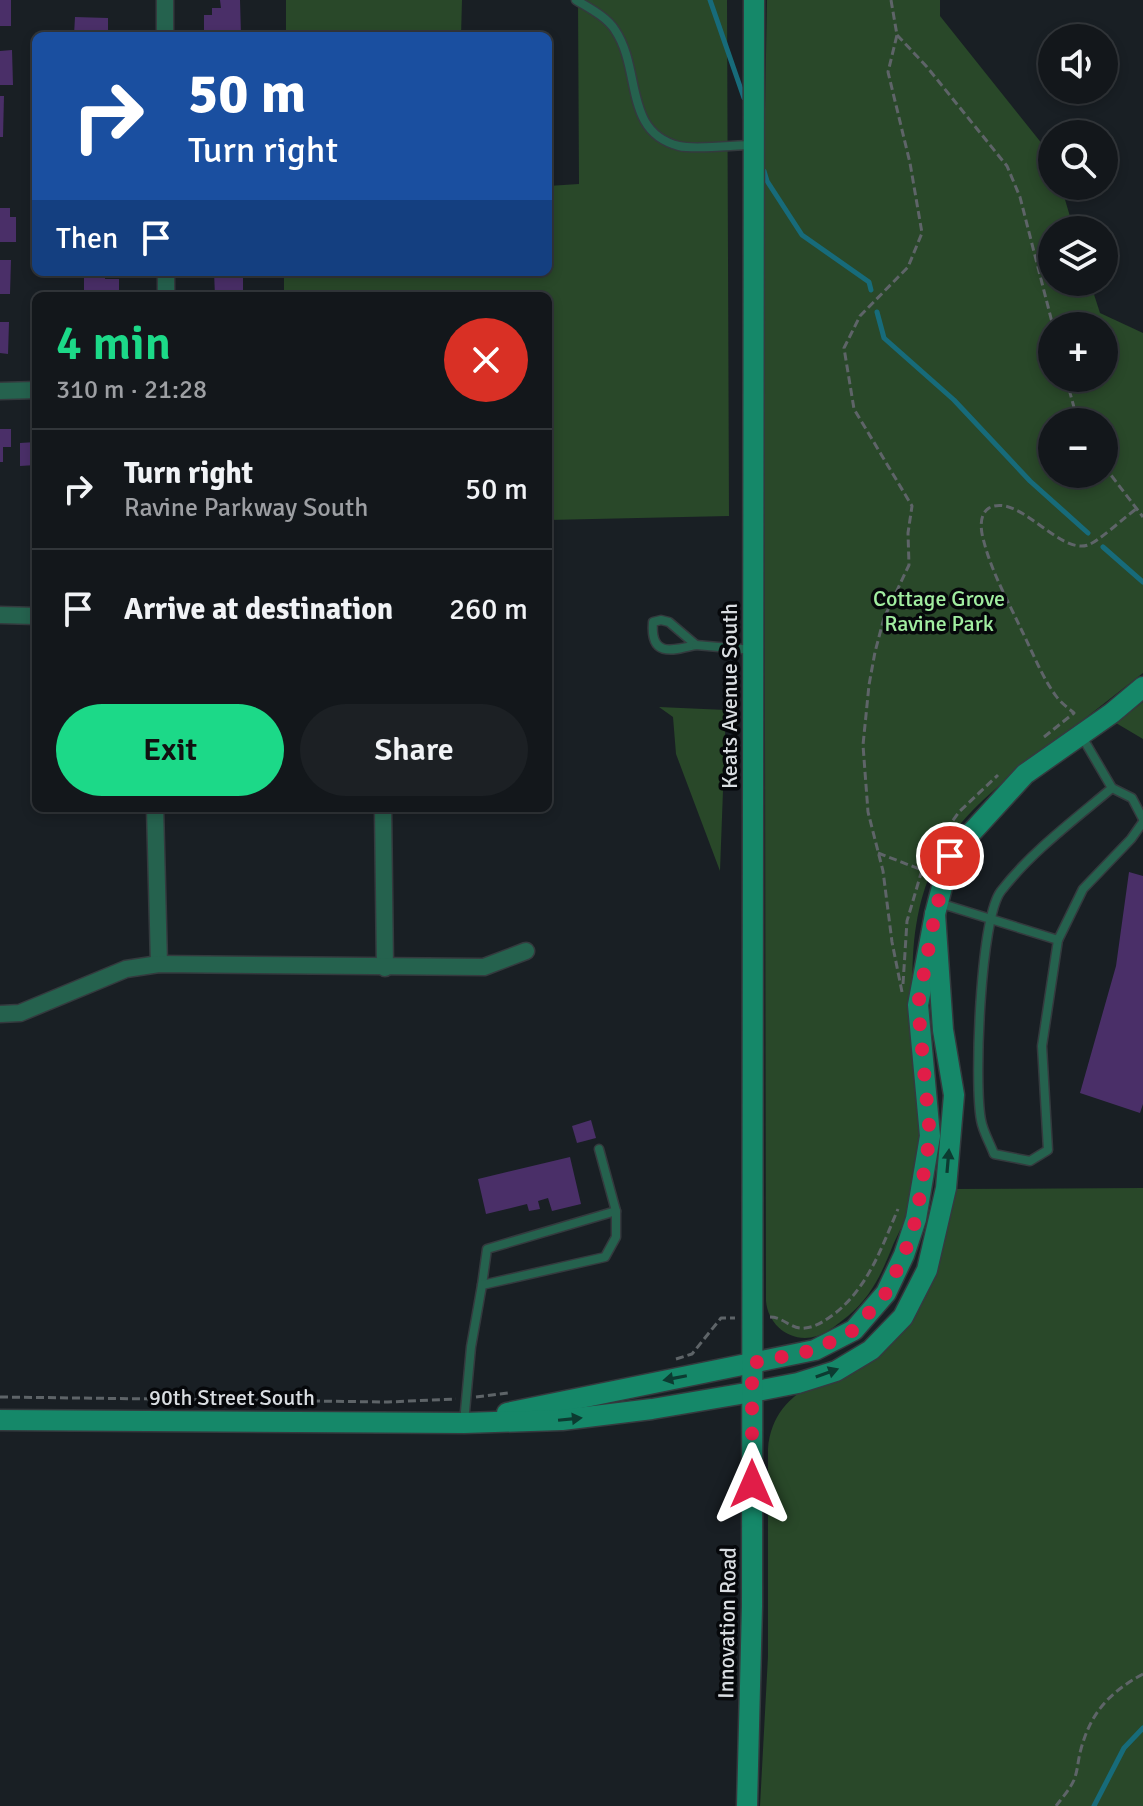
<!DOCTYPE html>
<meta charset="utf-8">
<style>
body{margin:0;font-family:Signika,sans-serif;background:#1c2024;color:#f1f3f6;height:100vh;display:flex;flex-direction:column;font-size:30px;white-space:nowrap}
*{box-sizing:border-box;margin:0}
p{font-size:26px;color:#9d9fa3}
.icon{flex:none;width:44px;height:44px;fill:none;stroke:currentColor;stroke-width:2;stroke-linecap:round;stroke-linejoin:round}
.map{position:relative;flex:1;overflow:hidden}
.side{position:absolute;left:32px;top:292px;width:520px;height:520px;display:flex;flex-direction:column;background:#13171b;border-radius:12px;box-shadow:0 4px 12px #0003,0 0 0 2px #32363a}
.side>*{flex:none}
.top-card{position:absolute;left:32px;top:32px;width:520px;height:244px;border-radius:12px;box-shadow:0 4px 12px #0003,0 0 0 2px #32363a;background:#1a4fa0;color:#fff;overflow:hidden}
.buttons{position:absolute;left:1038px;top:24px;display:grid;gap:16px}
.buttons a{display:grid;place-items:center;width:80px;height:80px;border-radius:50%;background:#13171b;box-shadow:0 4px 12px #0003,0 0 0 2px #32363a;font-size:40px}
.pin{position:absolute;display:grid;place-items:center;width:68px;height:68px;color:#fff;margin:-34px;border:4px solid #fff;border-radius:50%;box-shadow:0 2px 8px #0007}
.me{position:absolute;width:88px;margin:-44px;rotate:0deg;stroke-linejoin:round;filter:drop-shadow(0 0 6px #0008)}
.turn{display:flex;align-items:center;gap:28px;height:168px;padding:0 24px;font-size:36px}
.turn .icon{width:104px;height:104px;stroke-width:2.5}
.turn b{display:block;font-size:56px;line-height:68px}
.then{display:flex;align-items:center;height:76px;padding:0 24px;background:#0003;gap:16px;font-size:30px}
.round{display:grid;place-items:center;flex:none;width:84px;height:84px;border-radius:42px;background:#1c2024}
.overview{display:flex;align-items:center;justify-content:space-between;height:136px;padding:0 24px}
h1{font-size:48px;font-weight:600;line-height:60px;color:#1cd988}
.cta{display:flex;gap:16px;margin-top:auto;padding:16px 24px}
.cta a{flex:1;height:92px;border-radius:48px;background:#1cd988;color:#111;font-size:32px;font-weight:600;line-height:92px;text-align:center}
.cta a+a{background:#1c2024;color:#f1f3f6}
ul{padding:0;list-style:none}
li{display:flex;align-items:center;gap:24px;height:120px;padding:0 24px;border-top:2px solid #32363a}
li div{flex:1}
li b{display:block;font-size:30px}
li em{font-style:normal}
.map>svg:first-child{display:block}
</style>
<div class="map">
<svg width="1143" height="1806" viewBox="0 0 1143 1806">
<rect width="100%" height="100%" fill="#191f24"/>
<g fill="#294829" fill-rule="evenodd">
<path d="M286,0H462L461,36H286Z"/>
<path d="M578,0H727L729,516L548,520V296H284V272H548V186L579,184Z"/>
<path d="M767,0H940V16L1051,155L1052,186H1061L1074,230H1052V282H1090L1100,313L1143,333V673C1111,698 1079,723 1047,748C1005,781 962,811 937,859C891,950 925,1051 919,1147C919,1160 920,1176 917,1189C913,1208 901,1227 893,1245C882,1273 871,1297 848,1316C839,1323 829,1332 817,1336C792,1344 768,1326 766,1301L764,163ZM1052,326H1104V378H1052ZM1052,422H1104V474H1052Z"/>
<path d="M1143,702V739L1116,723Z"/>
<path d="M659,707L726,710L720,871L676,754L673,717Z"/>
<path d="M1143,1188V1806H760L768,1656V1449C774,1381 842,1379 886,1343C897,1335 942,1211 951,1189Z"/>
</g>
<g fill="none" stroke-linecap="round" stroke-linejoin="round">
<g stroke="#176b7a" stroke-width="5">
<path d="M710,0L744,98"/>
<path d="M764,171L767,181L802,235L869,282L871,290"/>
<path d="M877,312L884,338L954,400L1030,481L1088,533"/>
<path d="M1103,547L1143,582"/>
<path d="M1094,1806L1124,1748L1143,1728"/>
</g>
</g>
<g fill="#4a2f68">
<rect x="0" y="0" width="11" height="26"/>
<path d="M220,0H240L241,35L204,36V15H212V8H221Z"/>
<path d="M75,17L108,18V31H122V36L74,35Z"/>
<path d="M12,50L13,85H0V51Z"/>
<path d="M0,96H4L3,137H0Z"/>
<path d="M0,208H10V217H16V242H0Z"/>
<path d="M0,260H11L10,294H0Z"/>
<path d="M84,272H105V279H119V296H84Z"/>
<path d="M214,272H243V296H215Z"/>
<path d="M0,322H9L8,354L0,353Z"/>
<path d="M0,429H11V447H3V462H0Z"/>
<path d="M36,442V465L20,466V443Z"/>
<path d="M1129,872L1143,876V1104L1140,1113L1080,1093L1116,966Z"/>
<path d="M591,1120L596,1138L577,1143L572,1126Z"/>
<path d="M570,1157L581,1204L552,1211L548,1198L538,1201L540,1209L529,1211L527,1204L486,1214L478,1179Z"/>
</g>
<g fill="none" stroke-linecap="round" stroke-linejoin="round">
<defs>
<g id="lane">
<path d="M576,0C589,8 607,17 615,30C642,70 623,132 679,146C695,150 735,145 753,145"/>
<path d="M661,620L669,622L696,645C671,651 650,657 653,622Z"/>
<path d="M696,645L753,650"/>
<path d="M1081,735L1112,788L1132,798L1143,819"/>
<path d="M1112,788C1074,820 1031,852 1001,891C980,918 974,1084 981,1120C983,1132 990,1143 994,1154L1030,1161L1048,1150L1042,1046L1058,940L1083,889L1131,839L1143,822"/>
<path d="M939,903L1058,940"/>
<path d="M482,1285L487,1249L616,1211"/>
<path d="M464,1422L471,1347L482,1285L605,1257L616,1237V1211L599,1149"/>
</g>
<g id="street">
<path d="M165,0V36"/>
<path d="M166,272V296"/>
<path d="M0,391L36,390"/>
<path d="M0,615L36,616"/>
<path d="M155,808L159,964"/>
<path d="M383,808L385,968"/>
<path d="M0,1014L20,1013L126,969L159,964L484,967L526,951"/>
</g>
<g id="secondary">
<path d="M507,1413L815,1350L854,1330L886,1293L904,1255L916,1219L930,1136L918,1005L935,914L950,856L1025,774L1112,713L1143,687"/>
<path d="M0,1420L464,1423L562,1420L652,1409L752,1392L798,1383L836,1371L871,1350L903,1317L927,1270L946,1188L954,1095L943,1030L935,914"/>
<path d="M747,1806L752,1606L754,0"/>
</g>
</defs>
<use href="#lane" stroke="#343a3e" stroke-width="11"/>
<use href="#street" stroke="#343a3e" stroke-width="19"/>
<use href="#secondary" stroke="#343a3e" stroke-width="23"/>
<g stroke="#5e6468" stroke-width="3" stroke-dasharray="8 4" stroke-linecap="butt">
<path d="M891,0L897,35L888,72L910,163L922,233L908,267L860,316L844,348L854,409L912,506L908,533L909,565L884,618L875,652L869,685L863,745L868,812L883,871L892,942L902,992"/>
<path d="M897,35L927,67L1007,166L1020,197L1053,326"/>
<path d="M1066,378L1078,422"/>
<path d="M1104,466L1143,517"/>
<path d="M1044,737L1074,713C1068,708 1061,703 1056,696C1042,677 1033,653 1022,631C1009,603 992,573 984,542C981,532 978,515 989,508C1018,492 1059,555 1088,545C1099,541 1125,517 1136,509"/>
<path d="M939,840L959,812L998,775"/>
<path d="M878,853L922,870L933,850"/>
<path d="M903,984L907,921L922,870"/>
<path d="M770,1317C784,1317 791,1330 805,1328C816,1327 824,1321 833,1315C868,1288 881,1249 898,1209"/>
<path d="M676,1359L692,1354L721,1318H735"/>
<path d="M0,1397L388,1402L456,1399"/>
<path d="M476,1397L508,1393"/>
<path d="M1056,1806C1062,1798 1070,1789 1074,1780C1078,1770 1078,1759 1081,1749C1091,1712 1110,1692 1143,1674"/>
</g>
<use href="#lane" stroke="#25624e" stroke-width="8"/>
<use href="#street" stroke="#25624e" stroke-width="16"/>
<use href="#secondary" stroke="#158869" stroke-width="20"/>
</g>
<defs><path id="oneway-solid" d="M-6-.8H1V-3.2L6.5 0L1 3.2V.8H-6Z" transform="scale(2)"/></defs>
<g fill="#0c3b31">
<use href="#oneway-solid" transform="translate(948 1161) rotate(-85)"/>
<use href="#oneway-solid" transform="translate(827 1373) rotate(-20)"/>
<use href="#oneway-solid" transform="translate(675 1378) rotate(169)"/>
<use href="#oneway-solid" transform="translate(570 1419) rotate(-6)"/>
</g>
<g fill="none" stroke-linecap="round" stroke-linejoin="round">
<path stroke="#e11d48" stroke-width="14" stroke-dasharray="0 25.2" d="M752,1484V1363L815,1350L854,1330L886,1293L904,1255L916,1219L930,1136L918,1005L935,914L950,856"/>
</g>
<g text-anchor="middle" dominant-baseline="central" stroke-width="7" stroke-linejoin="round" paint-order="stroke">
<g font-size="22" fill="#a1eda0" stroke="#06080b">
<text x="939" y="598">Cottage Grove<tspan x="939" dy="25">Ravine Park</tspan></text>
</g>
<g font-size="22" fill="#d9dde1" stroke="#06080b">
<text transform="translate(729 696) rotate(-90)">Keats Avenue South</text>
<text x="232" y="1397">90th Street South</text>
<text transform="translate(727 1623) rotate(-89)">Innovation Road</text>
</g>
</g>
</svg>
<div class="buttons">
<a><svg class="icon" aria-label="sound" viewBox="0 0 24 24"><path d="M4 9h4l5-4v14l-5-4H4zM17 9q2 3 0 6"/></svg></a>
<a><svg class="icon" aria-label="search" viewBox="0 0 24 24"><circle cx="10" cy="10" r="6"/><path d="M15 15l6 6"/></svg></a>
<a><svg class="icon" aria-label="layers" viewBox="0 0 24 24"><path d="M12 4l9 5-9 5-9-5zM3 14l9 5 9-5"/></svg></a>
<a>+</a>
<a>−</a>
</div>
<div class="pin" style="left:950px;top:856px;background:#d93025"><svg class="icon" aria-label="arrive" viewBox="0 0 24 24"><path d="M6 21V4h12l-3 4 3 4H6"/></svg></div>
<svg class="me" style="left:752px;top:1484px" viewBox="-20 -20 40 40"><path d="M0-17L14 15 0 8-14 15z" fill="#e11d48" stroke="#fff" stroke-width="4"/></svg>
<div class="top-card">
<div class="turn"><svg class="icon" aria-label="right" viewBox="0 0 24 24"><path d="M7 20v-9h11M14 6l5 5-5 5"/></svg><div><b>50 m</b>Turn right</div></div>
<div class="then">Then<svg class="icon" aria-label="arrive" viewBox="0 0 24 24"><path d="M6 21V4h12l-3 4 3 4H6"/></svg></div>
</div>
<section class="side">
<div class="overview"><div><h1>4 min</h1><p>310 m · 21:28</p></div><a class="round" style="background:#d93025;color:#fff"><svg class="icon" aria-label="close" viewBox="0 0 24 24"><path d="M6 6l12 12M18 6L6 18"/></svg></a></div>
<ul>
<li><svg class="icon" aria-label="right" viewBox="0 0 24 24"><path d="M7 20v-9h11M14 6l5 5-5 5"/></svg><div><b>Turn right</b><p>Ravine Parkway South</p></div><em>50 m</em></li>
<li><svg class="icon" aria-label="arrive" viewBox="0 0 24 24"><path d="M6 21V4h12l-3 4 3 4H6"/></svg><div><b>Arrive at destination</b></div><em>260 m</em></li>
</ul>
<div class="cta"><a>Exit</a><a>Share</a></div>
</section>
</div>
